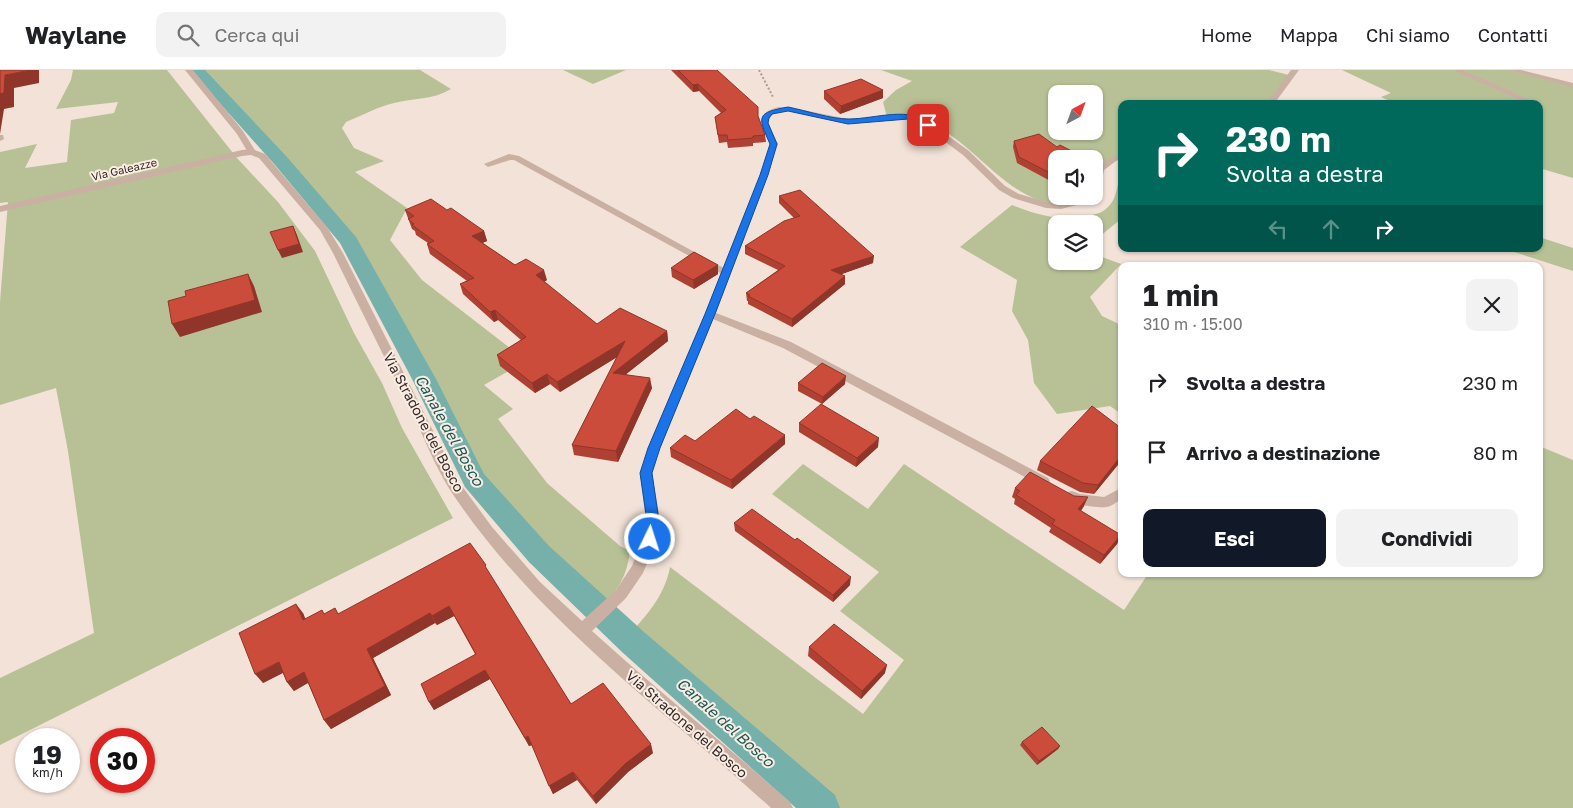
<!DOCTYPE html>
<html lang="it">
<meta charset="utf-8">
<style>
body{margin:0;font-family:"Golos Text",sans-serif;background:#f2f2f2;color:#202124;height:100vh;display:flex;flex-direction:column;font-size:19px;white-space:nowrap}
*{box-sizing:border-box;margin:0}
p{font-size:16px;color:#757577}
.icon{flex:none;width:28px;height:28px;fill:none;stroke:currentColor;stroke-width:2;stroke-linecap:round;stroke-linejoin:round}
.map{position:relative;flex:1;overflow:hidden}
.panel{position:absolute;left:1118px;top:192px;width:425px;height:315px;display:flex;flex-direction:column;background:#fff;border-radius:10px;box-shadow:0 1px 4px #0004}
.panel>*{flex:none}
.hud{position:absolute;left:1118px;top:30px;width:425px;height:152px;border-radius:10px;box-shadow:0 1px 4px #0004;background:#00695c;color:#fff;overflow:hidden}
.needle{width:32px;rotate:41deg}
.tools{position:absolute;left:1048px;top:15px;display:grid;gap:10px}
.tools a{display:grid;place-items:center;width:55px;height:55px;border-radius:10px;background:#fff;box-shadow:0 1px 4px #0004;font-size:25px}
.speed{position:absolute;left:15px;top:658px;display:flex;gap:10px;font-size:25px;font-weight:700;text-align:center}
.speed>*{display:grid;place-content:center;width:65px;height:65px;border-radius:50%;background:#fff;box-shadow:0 1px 4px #0004;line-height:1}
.speed small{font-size:12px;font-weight:400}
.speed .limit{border:8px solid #d22;background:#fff;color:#111}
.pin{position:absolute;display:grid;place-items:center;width:42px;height:42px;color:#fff;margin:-21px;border-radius:10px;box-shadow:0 2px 8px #0006}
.me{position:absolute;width:55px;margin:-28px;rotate:4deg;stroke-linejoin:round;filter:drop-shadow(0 0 4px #0008)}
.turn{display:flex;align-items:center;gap:18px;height:105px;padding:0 25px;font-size:22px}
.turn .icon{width:65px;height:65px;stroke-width:2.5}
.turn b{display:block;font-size:35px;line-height:42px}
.lanes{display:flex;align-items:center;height:48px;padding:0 25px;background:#0003;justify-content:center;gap:25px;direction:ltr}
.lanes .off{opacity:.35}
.round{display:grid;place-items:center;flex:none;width:52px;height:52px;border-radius:10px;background:#f2f2f2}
.summary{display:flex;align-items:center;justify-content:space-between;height:85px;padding:0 25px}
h1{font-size:30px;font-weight:700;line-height:38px}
.primary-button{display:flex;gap:10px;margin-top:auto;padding:10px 25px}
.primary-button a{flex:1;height:58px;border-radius:10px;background:#111827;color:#fff;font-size:20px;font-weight:700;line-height:58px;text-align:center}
.primary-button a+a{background:#f2f2f2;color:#202124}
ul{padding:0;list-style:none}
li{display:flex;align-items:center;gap:15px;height:70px;padding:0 25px}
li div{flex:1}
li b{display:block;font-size:19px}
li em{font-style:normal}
header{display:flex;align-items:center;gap:30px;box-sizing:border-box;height:70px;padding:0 25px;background:#fff;border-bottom:1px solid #e0e0e0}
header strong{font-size:24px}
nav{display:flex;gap:28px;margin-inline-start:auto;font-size:18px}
.search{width:350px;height:45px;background:#f2f2f2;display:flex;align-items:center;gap:12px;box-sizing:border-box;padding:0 18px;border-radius:10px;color:#757577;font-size:19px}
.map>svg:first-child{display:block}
</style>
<header>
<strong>Waylane</strong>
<div class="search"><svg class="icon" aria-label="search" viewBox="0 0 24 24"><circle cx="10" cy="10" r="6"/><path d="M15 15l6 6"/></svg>Cerca qui</div>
<nav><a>Home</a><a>Mappa</a><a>Chi siamo</a><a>Contatti</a></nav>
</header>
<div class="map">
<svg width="1573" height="738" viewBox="0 0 1573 738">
<rect width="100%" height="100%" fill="#f2e2d7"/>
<g fill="#b8c196" fill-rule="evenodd">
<path d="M73,0H167L237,88L278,132L315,181L354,263L382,313L402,358L453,448L0,675V608L94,563L68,381L56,318L0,335V232L8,132L0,133V82L37,74L25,98L67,92L71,50L114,43L118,32L56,39L71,10Z"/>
<path d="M195,0H420L451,19C433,30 413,28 394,33C379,36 361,46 346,52L342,58L354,78L384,91L355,102L407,138L390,170L422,210L536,298L512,299L484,315L513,339L498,349L547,413L620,476L630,481C626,513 614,523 594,546L562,515L495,436L437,344L416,301L386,252L344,172L328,149L263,80Z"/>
<path d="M563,0H626L593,14Z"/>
<path d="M881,0H1269L1289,5L1267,34H1121V88L1102,92L1094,103V89H1056V126H1084C1078,129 1069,134 1063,134C1007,135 972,66 922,50C911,46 899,47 887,47L883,32L896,20L912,11ZM1056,24H1094V61H1056Z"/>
<path d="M1342,0H1509L1573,16V108L1539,98V34H1396L1381,27L1391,23Z"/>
<path d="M1121,104V149L1094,171V154H1056V191H1094V184L1121,194L1090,227L1102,246L1121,255V344L1110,336L1057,344L1034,313L1028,270L1012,241L1017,210L960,177L1012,135C1038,145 1060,152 1088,146C1096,144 1103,143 1109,136C1117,128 1117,114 1121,104Z"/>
<path d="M1539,167L1573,178V201L1505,179H1539Z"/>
<path d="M1539,376L1573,390V738H818L622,572C642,551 665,527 670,497L863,644L904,590L840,541L879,502L772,424L803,394L868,439L904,394L1124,540L1148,504H1539Z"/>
</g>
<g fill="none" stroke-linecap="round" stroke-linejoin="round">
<path fill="#75b0ab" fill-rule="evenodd" d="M190,0H205L287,87L356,167L436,309L484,404L549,476L644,562L835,725L840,738H796L622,582L529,492L465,417L412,309L340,173L275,95Z"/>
<path stroke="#b6998d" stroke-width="2" stroke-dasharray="2 2" stroke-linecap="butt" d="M759,0L773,27"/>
<g fill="#cab0a3" fill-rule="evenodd">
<path d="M185,0H193L243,61L256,82L255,84H249L237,64Z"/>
<path d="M1453,0H1463L1537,33L1528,34Z"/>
<path d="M1508,0H1521L1573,13V17Z"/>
<path d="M0,65H3L4,69L0,71Z"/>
<path d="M509,84L519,86L731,202L726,205L722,204L514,90H510L488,97L484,94Z"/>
</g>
<g fill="#cab0a3" fill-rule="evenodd">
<path d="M1291,0H1299L1274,34H1266Z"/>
<path d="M779,37H788L848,49L908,45L922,47L969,81L1005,116L1019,124L1047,132L1061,133L1084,126H1093L1089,132L1061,139L1046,138L1013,128L999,120L963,85L917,51L908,49L848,53L788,41C778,41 771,42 768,53L778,74L768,105L716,243L791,272L1048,408L1050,411L1048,414H1038L783,278L713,249L660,378L652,403L659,444L657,469L643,503L626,528L592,561C657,620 725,674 790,732L793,738H771C660,637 534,547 450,420C435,396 424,368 412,342C385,289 359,236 333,183L320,160L259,88L251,85L242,86L0,142V136L242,80L252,79L265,84L327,157L343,183L459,412L492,457L540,512L582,551L616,520L632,496L643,469L645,444L640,403L648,378L705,244L760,105L770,74L760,53C764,42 769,39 779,37Z"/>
<path d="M1121,85V89L1116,91L1104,100L1101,116L1097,123L1094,124C1094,100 1097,90 1121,85Z"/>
<path d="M1121,418V429C1117,432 1112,436 1107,437C1097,438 1070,435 1065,426L1067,422L1072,421L1080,424L1104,427Z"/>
</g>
</g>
<g fill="#af4133">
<path d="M671,0H717L758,47L765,65L766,72L753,73V76L728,78L727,72L719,73L715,47L721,43L699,21L693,22Z"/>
<path d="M883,20V28L840,44L824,29V21Z"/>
<path d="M1014,71L1056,89V114L1017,93L1013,77Z"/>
<path d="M779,126L873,193L841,204L845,206V214L792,257L748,234V231H747L746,223L778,200L745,184V176L794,148L779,133Z"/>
<path d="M405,140H447L484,161L487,171L482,173L515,195L547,210L544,212L597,254L667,261L668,271L626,304L652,318L618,392L574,385L572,375L617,287L560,322L550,314L535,323L500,296L497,285L521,270L498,250L494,252L463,224L460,214L467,211L430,184L427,174L428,173L416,165L415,161L412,159Z"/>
<path d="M718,195V204L694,219L672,207L671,198Z"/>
<path d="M798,313L845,314L822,334L798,321Z"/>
<path d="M799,353L878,377L856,397L799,362Z"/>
<path d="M1121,358V391L1094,424L1080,422L1037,400L1040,391Z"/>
<path d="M695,371L785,374L732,419L671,387L670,378Z"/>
<path d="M1015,418L1084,436L1081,441L1121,466L1117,474L1100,494L1049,462L1051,458L1014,434L1015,429L1012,427Z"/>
<path d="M734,453L850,515L833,532L735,461Z"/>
<path d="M490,505L571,634L653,683L628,702L596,734L577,710L553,724L532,675L529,676L490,609L434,640L429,632L475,584L454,546L437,555L435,553L373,588L391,625L331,659L324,650L308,613L294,621L287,612L283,603L263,613L303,543L305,549L325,544L335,538L338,544Z"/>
<path d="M809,577L885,603L861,629L808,586Z"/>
<path d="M1022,672L1060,676L1058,679L1037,695L1020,675Z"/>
</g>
<g fill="#8f3529">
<path d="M31,0H39V13L14,18V37L4,39L0,64V24L5,5Z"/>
<path d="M698,14L699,21L693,22V15Z"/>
<path d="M883,20V28L840,44L841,36Z"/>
<path d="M293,156L297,165L303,182L282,188L278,180Z"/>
<path d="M484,161L487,171L475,176L472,166Z"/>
<path d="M874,186L873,193L831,208V200Z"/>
<path d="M718,195V204L694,219L693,210Z"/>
<path d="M544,200L547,210L538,215L536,205Z"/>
<path d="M248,204L254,216L262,242L180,267L172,254Z"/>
<path d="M845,206V214L792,257V249Z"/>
<path d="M495,240L498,250L494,252L490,242Z"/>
<path d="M667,261L668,271L615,313L613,303Z"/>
<path d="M625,271L627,281L560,322L557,312Z"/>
<path d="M547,304L550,314L535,323L532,313Z"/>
<path d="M846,306L845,314L822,334L823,327Z"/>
<path d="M650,308L652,318L618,392L616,381Z"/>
<path d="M785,365V374L732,419L731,410Z"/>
<path d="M879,368L878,377L856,397L857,388Z"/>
<path d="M1121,386V391L1094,424L1098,415Z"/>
<path d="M1088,427L1084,436L1075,448L1078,439Z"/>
<path d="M1121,466L1117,474L1100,494L1104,485Z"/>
<path d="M851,507L850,515L833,532V525Z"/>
<path d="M296,534L303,543L310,560L303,550Z"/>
<path d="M449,536L454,546L437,555L432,546Z"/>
<path d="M430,543L435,553L373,588L391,625L331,659L324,650L367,579Z"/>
<path d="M279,592L286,601L263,613L255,604Z"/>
<path d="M887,595L885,603L861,629L862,621Z"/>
<path d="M485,600L490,609L434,640L429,632Z"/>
<path d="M304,602L311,611L294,621L287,612Z"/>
<path d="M528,666L532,675L529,676L525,668Z"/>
<path d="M651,674L653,683L628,702L596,734L593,726L625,694Z"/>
<path d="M1060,676L1058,679L1037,695L1039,691Z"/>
<path d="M573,702L577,710L553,724L549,716Z"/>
</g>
<g fill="#cc4c3b" stroke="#8f3529">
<path d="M0,0H31L5,5L4,23L0,24Z"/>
<path d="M678,0H717L758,37V46L765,65L753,66V68L728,70L727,65H718L715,47L726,40L698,14L693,15Z"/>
<path d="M861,9L883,20L841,36L824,21Z"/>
<path d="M1039,64L1057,77L1060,75L1087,89H1056V106L1019,87L1014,71Z"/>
<path d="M800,120L874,186L831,200L845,206L792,249L748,226L750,225L746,223L785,196L745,176L784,151L800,146L779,126Z"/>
<path d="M431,129L447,140L451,138L484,161L472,166L515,195L526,189L544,200L536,205L597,254L620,238L667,261L613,303L650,308L616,381L572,375L625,271L557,312L547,304L532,313L497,285L526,267L495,240L490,242L460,214L474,208L427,174L434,171L412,155L414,154L408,149L414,146L405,140Z"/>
<path d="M293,156L299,174L278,180L270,162Z"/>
<path d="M694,182L718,195L693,210L671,198Z"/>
<path d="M248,204L255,230L172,254L168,231L186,226L185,221Z"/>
<path d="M822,293L846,306L823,327L798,313Z"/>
<path d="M821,334L879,368L857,388L799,353Z"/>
<path d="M1092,336L1121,358V386L1098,415L1083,413L1040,391Z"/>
<path d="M736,339L750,349L754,346L785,365L731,410L670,378L685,365L695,371Z"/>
<path d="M1030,402L1074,426L1088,427L1078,439L1121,465L1104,485L1052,454L1055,450L1016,425L1020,421L1015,418Z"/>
<path d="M752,439L795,470L797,468L851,507L833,525L734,453Z"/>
<path d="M470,473L486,495L485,496L571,634L603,613L651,674L625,694L593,726L573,702L549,716L528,666L525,668L485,600L429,632L421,614L476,584L449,536L432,546L430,543L367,579L385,616L324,650L304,602L287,612L279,592L255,604L239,563L296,534L303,550L322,540L324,544L335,538L338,544Z"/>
<path d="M834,554L887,595L862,621L809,577Z"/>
<path d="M1042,657L1060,676L1039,691L1022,672Z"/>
</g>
<path fill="#1a73e8" stroke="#114b97" d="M788,37C808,41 830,49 849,49C875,49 911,35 932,55L926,57L917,51L908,49L848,54L788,41L772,44L769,48L768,53L777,74L768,105L715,244L660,378L652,403L658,444L656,469L654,472H646L644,469L646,444L640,403L648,378L705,244L760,105L770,74C757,45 757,43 788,37Z"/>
<g text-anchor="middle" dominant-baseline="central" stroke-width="4" stroke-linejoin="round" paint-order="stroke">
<g font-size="11" fill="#352825" stroke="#faede3">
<text transform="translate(124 99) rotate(-13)">Via Galeazze</text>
</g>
<g font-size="14" fill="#352825" stroke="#faede3">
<text transform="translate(424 352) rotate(62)">Via Stradone del Bosco</text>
<text transform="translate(687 654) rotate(41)">Via Stradone del Bosco</text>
</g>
<g font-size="15" font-style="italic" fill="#195854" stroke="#faede3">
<text transform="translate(450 360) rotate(61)">Canale del Bosco</text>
<text transform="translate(726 652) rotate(42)">Canale del Bosco</text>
</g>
</g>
</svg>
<div class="tools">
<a><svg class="needle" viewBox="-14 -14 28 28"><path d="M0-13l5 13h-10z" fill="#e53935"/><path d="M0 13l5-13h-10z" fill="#757577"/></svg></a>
<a><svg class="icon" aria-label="sound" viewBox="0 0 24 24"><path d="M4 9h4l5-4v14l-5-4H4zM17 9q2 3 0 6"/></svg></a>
<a><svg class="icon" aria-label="layers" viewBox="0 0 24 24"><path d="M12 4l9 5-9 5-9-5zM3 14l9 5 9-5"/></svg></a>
</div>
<div class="speed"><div>19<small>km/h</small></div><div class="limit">30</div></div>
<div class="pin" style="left:928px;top:55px;background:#d93025"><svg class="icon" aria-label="arrive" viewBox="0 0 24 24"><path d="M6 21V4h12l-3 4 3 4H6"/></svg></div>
<svg class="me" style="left:650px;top:469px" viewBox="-20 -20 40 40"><circle r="17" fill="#1a73e8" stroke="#fff" stroke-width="3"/><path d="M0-11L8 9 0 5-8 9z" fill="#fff"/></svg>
<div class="hud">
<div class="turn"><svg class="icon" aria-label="right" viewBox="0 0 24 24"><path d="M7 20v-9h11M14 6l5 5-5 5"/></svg><div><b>230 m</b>Svolta a destra</div></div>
<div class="lanes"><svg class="icon off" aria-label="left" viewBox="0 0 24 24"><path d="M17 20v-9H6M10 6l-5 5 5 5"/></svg><svg class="icon off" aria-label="ahead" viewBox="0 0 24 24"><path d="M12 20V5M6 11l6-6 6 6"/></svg><svg class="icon" aria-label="right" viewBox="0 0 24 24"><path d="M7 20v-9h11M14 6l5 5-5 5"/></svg></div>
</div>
<section class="panel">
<div class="summary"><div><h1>1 min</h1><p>310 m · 15:00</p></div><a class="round"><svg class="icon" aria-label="close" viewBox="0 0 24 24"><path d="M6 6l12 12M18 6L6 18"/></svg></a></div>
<ul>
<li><svg class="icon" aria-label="right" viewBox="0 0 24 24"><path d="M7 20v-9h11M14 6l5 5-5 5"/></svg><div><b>Svolta a destra</b></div><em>230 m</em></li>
<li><svg class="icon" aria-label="arrive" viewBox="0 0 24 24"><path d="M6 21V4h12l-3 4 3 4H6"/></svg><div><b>Arrivo a destinazione</b></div><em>80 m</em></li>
</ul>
<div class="primary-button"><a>Esci</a><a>Condividi</a></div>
</section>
</div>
